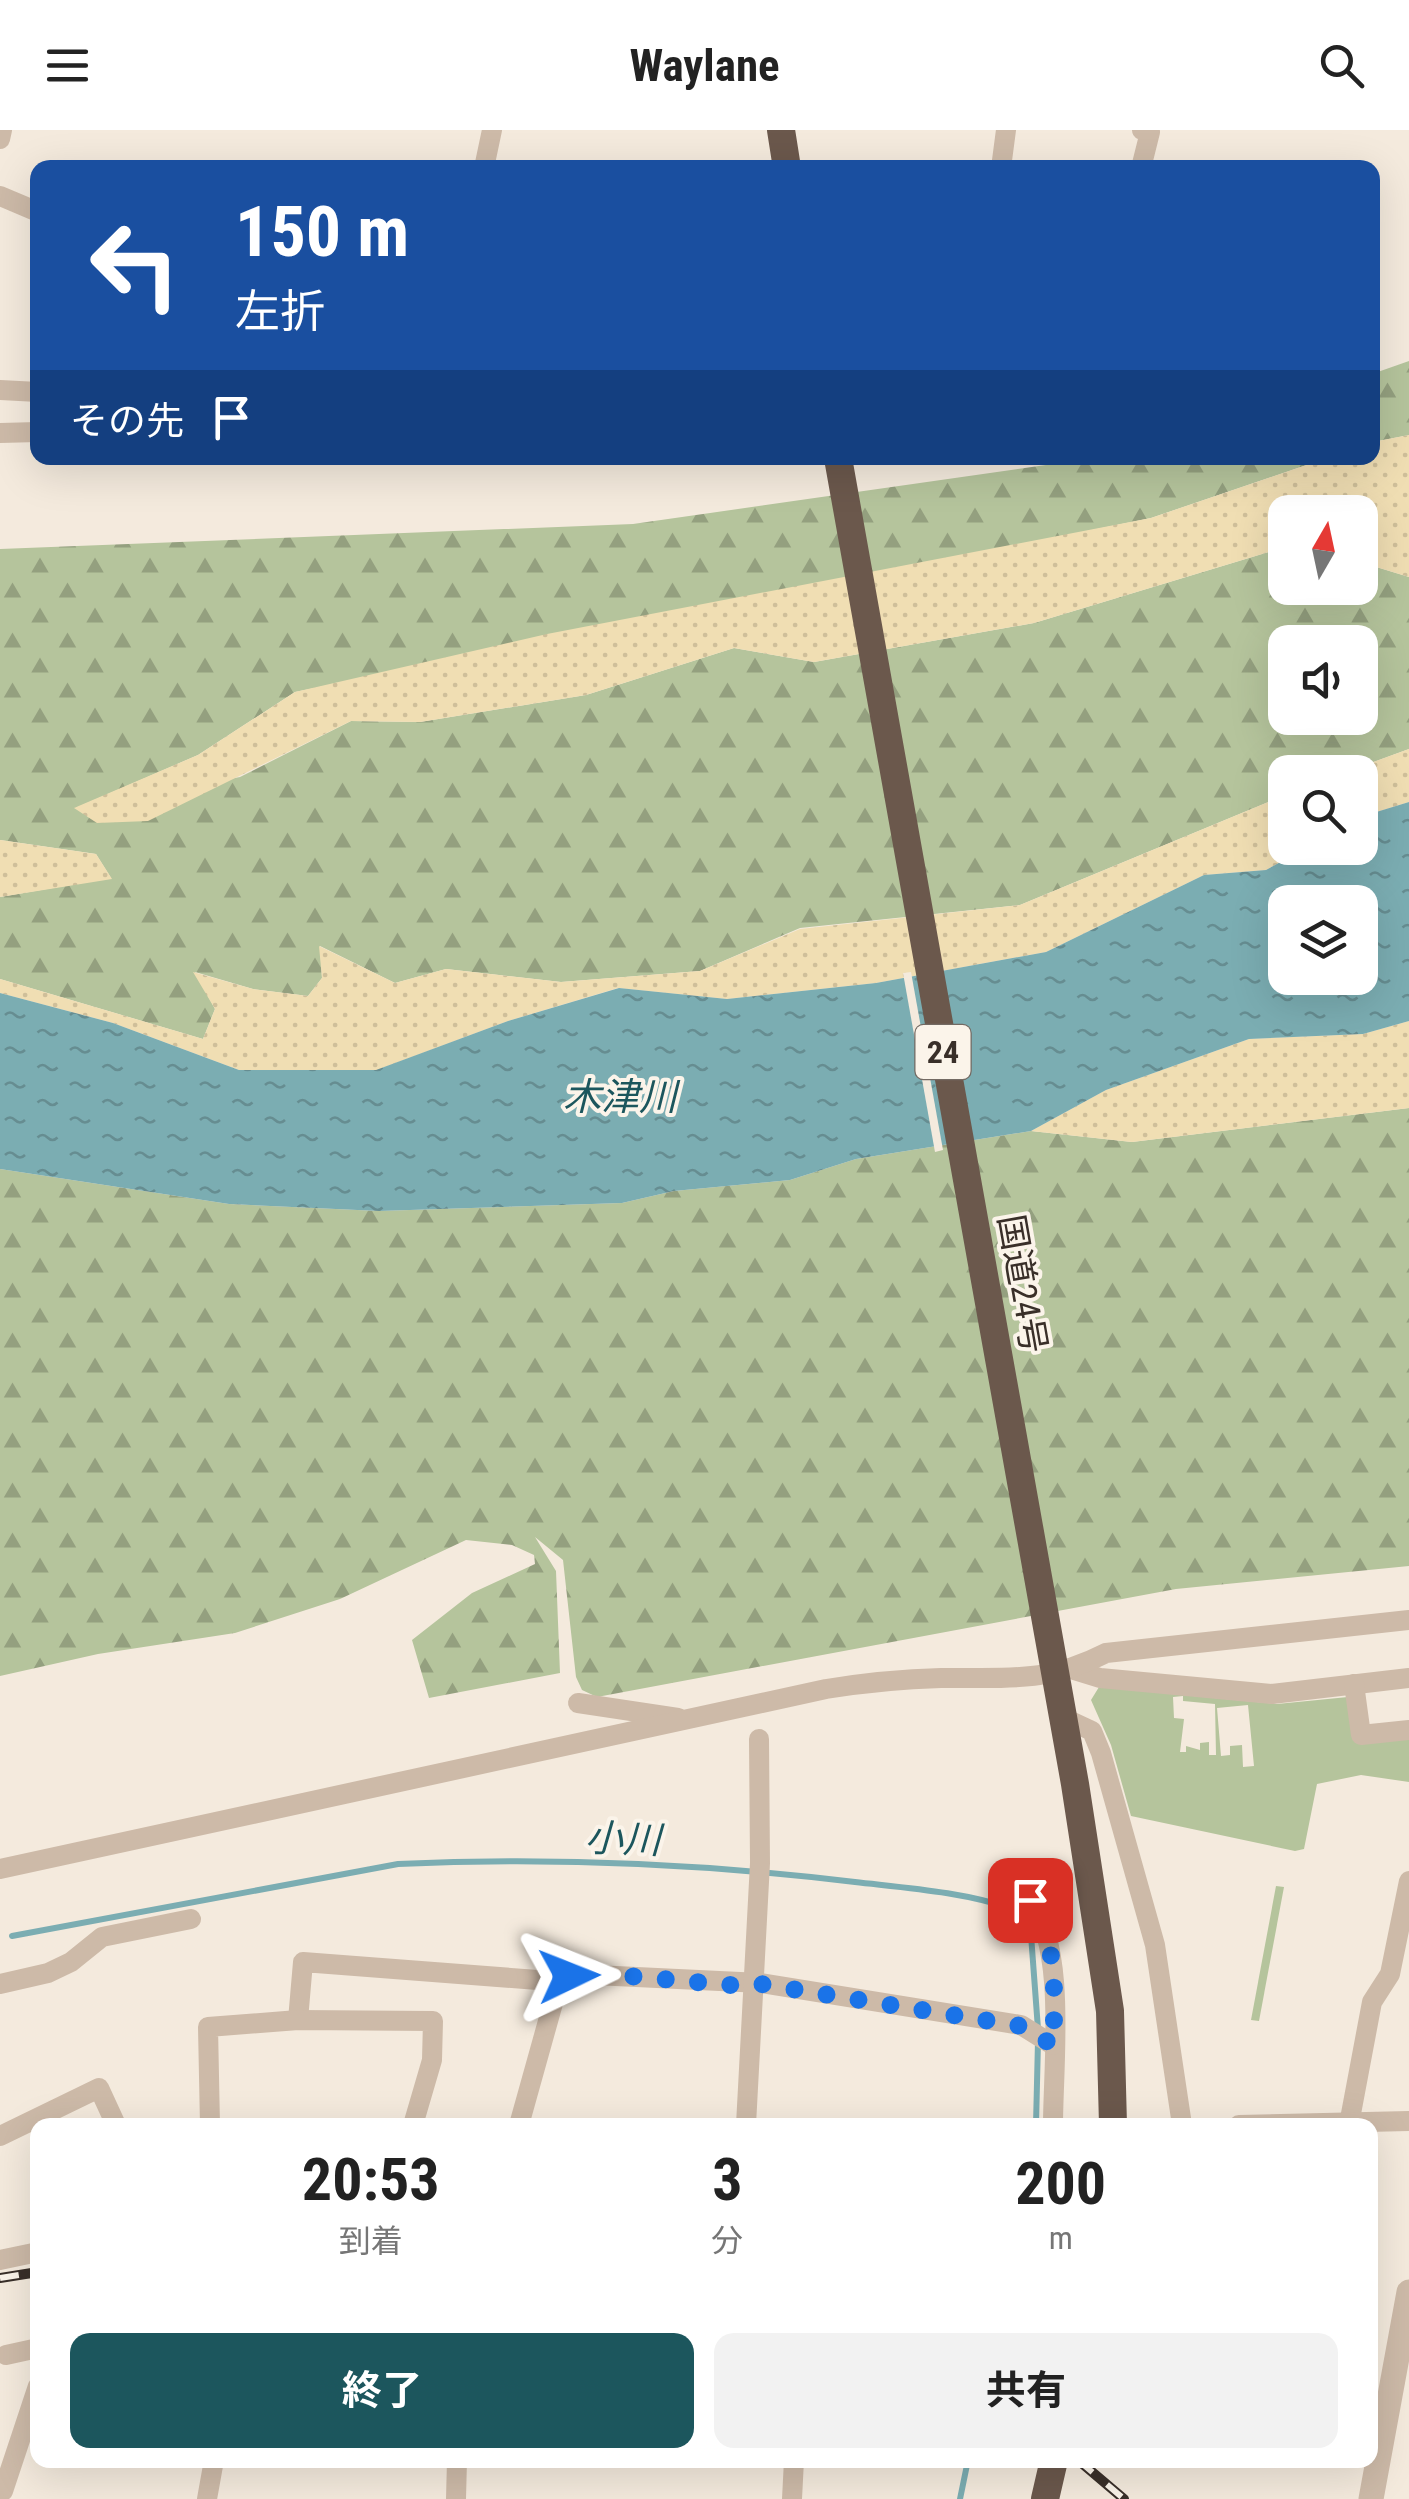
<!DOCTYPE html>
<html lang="ja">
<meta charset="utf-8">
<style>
body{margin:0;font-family:"Roboto Condensed","Noto Sans JP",sans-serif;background:#f2f2f2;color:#222;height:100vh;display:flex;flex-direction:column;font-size:38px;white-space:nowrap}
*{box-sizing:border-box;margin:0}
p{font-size:32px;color:#767676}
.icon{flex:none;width:55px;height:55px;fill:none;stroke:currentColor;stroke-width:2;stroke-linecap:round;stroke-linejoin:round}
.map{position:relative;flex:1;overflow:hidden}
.drawer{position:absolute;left:30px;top:1988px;width:1348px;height:350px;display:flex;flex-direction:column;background:#fff;border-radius:20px;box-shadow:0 10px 40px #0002}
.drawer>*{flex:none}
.banner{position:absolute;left:30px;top:30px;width:1350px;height:305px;border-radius:20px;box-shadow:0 10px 40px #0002;background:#1a4fa0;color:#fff;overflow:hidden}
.needle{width:65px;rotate:9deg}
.controls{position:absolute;left:1268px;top:365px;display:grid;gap:20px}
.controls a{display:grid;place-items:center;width:110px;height:110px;border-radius:20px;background:#fff;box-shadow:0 10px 40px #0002;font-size:50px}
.pin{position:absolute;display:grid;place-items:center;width:85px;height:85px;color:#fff;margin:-42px;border-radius:20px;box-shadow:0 5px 15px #0006}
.me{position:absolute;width:110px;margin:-55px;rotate:88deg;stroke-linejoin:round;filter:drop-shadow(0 0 8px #0008)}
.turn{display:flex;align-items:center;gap:35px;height:210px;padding:0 40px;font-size:45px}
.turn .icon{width:130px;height:130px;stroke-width:2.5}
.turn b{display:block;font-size:70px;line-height:85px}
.then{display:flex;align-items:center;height:95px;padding:0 40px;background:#0003;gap:20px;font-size:38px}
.eta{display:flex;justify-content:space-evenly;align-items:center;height:170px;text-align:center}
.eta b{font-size:60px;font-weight:700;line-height:70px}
.cta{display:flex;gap:20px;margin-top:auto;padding:20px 40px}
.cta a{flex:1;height:115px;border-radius:20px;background:#1c565d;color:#fff;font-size:40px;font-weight:700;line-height:115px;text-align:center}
.cta a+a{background:#f2f2f2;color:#222}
header{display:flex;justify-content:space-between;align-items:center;height:130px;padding:0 40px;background:#fff;font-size:45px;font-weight:700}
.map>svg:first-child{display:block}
</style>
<header><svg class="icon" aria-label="menu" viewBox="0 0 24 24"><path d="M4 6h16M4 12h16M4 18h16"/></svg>Waylane<svg class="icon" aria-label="search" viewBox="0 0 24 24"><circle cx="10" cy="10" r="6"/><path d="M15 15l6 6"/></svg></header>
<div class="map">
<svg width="1409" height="2369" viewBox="0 0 1409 2369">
<defs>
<pattern id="forest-firs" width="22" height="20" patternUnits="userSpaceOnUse" patternTransform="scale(2.5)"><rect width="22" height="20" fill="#b5c49c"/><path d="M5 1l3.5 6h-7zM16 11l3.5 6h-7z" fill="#94a07f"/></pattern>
<pattern id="sand-dots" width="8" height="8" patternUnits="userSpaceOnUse" patternTransform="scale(2.5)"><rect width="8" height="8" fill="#f0deb3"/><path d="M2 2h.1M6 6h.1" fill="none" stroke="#cfbf9a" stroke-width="1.8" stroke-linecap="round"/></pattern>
<pattern id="water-ripples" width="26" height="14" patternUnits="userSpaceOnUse" patternTransform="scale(2.5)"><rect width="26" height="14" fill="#7badb2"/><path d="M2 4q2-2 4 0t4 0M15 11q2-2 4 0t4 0" fill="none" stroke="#668d91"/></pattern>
</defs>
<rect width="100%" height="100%" fill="#f4eadd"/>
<g fill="#b5c49c" fill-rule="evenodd">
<path d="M1099,1557L1277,1574L1348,1567L1356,1612L1409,1606V1652L1361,1645L1317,1654L1304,1719L1295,1721L1131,1686L1111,1615L1091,1570ZM1183,1566V1571L1215,1574L1216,1625H1209V1612L1200,1613V1620L1186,1616V1622H1180L1184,1589L1174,1588L1173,1567ZM1248,1575L1254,1636L1243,1637L1242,1615L1230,1616V1625L1221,1626L1217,1578Z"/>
<path d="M1276,1756L1284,1757L1259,1891L1251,1890Z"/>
</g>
<g fill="url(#forest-firs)" fill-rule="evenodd">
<path d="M1409,231V305L1373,312L1372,244Z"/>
<path d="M1095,328H1327L1151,388L295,562L198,625L76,678L240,647L351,591L420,592L586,565L734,518L814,532L1034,493L1285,417V458H1360V432L1409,447V619L1346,642H1285V665L1020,775L800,798L700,841L561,852L446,839L395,853L320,816L322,848L308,866L253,859L195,842L215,879L203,909L0,849V767L111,748L96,724L0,710V419L633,394ZM1285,512H1360V588H1285Z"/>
<path d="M1409,978V1436L1176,1459L597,1567L582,1560L576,1547L563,1430L535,1407L556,1441L560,1543L429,1568L412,1510L472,1463L535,1434L534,1425L512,1415L466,1410L340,1469L235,1503L98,1524L0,1546V1039L229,1074L379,1081L622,1073L674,1061L790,1050L856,1029L1031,1001L1132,1012Z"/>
</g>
<g fill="url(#sand-dots)">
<path d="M1409,305V447L1360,432V382H1285V417L1034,493L814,532L734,518L586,565L420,592L351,591L148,691L97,693L74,678L198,625L295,562L547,504L1151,388L1327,328H1372L1373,312Z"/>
<path d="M1409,619V672L1360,687V642H1346Z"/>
<path d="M1285,665V718H1306L1266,740L1204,745L1046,822L876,853L727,869L618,858L508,891L377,940H239L113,893L0,863V849L203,909L215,879L193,842L253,859L308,866L322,848L319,816L395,853L446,839L561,852L700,841L800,799L1020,775Z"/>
<path d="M0,710L96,724L112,749L0,767Z"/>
<path d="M1409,891V978L1132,1012L1031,1001L1106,960L1249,909L1363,904Z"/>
</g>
<path fill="url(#water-ripples)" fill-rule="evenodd" d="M1409,672V891L1363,904L1249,909L1106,960L1031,1001L856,1029L790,1050L674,1061L622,1073L379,1081L229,1074L0,1039V863L113,893L239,940H376L508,891L619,858L727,869L876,853L1046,822L1204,745L1266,740L1306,718H1360V687ZM1285,772H1360V848H1285Z"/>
<path fill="#f4eadd" d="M911,842L943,1020L935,1022L903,843Z"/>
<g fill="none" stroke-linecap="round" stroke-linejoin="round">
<g stroke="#7badb2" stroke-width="6">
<path d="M12,1806L398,1734C550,1727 705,1734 855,1752C907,1758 964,1762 1013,1779L1031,1805L1038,1899"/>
<path d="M1036,1995L1038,1911"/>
<path d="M1370,2010H1373"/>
<path d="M960,2369L968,2330"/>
</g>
<g stroke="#cdbaa8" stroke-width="20">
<path d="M0,9L2,0"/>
<path d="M484,38L492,0"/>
<path d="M1001,38L1006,0"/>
<path d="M1141,38L1150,2L1142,0"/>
<path d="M0,66L38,82"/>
<path d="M0,260L38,262"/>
<path d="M0,303L38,302"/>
<path d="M1074,1540L1100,1548L1272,1564L1409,1548"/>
<path d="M1354,1554L1361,1605L1409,1600"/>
<path d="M578,1573L678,1588"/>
<path d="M1062,1587L1092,1601L1101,1623L1155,1815L1182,1995"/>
<path d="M0,1739L826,1559C863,1553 903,1549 941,1548C1006,1547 1046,1554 1106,1523L1409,1490"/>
<path d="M1030,1770C1067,1818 1053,1935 1053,1995"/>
<path d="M0,1854L48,1843L71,1832L102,1807L191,1789"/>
<path d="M298,1890L303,1832L564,1852"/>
<path d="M1350,1989L1372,1872L1390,1844L1409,1751"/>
<path d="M210,1995L208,1897L298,1890L433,1891L432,1930L413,1995"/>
<path d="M519,1995L555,1866L574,1844L761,1853L1021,1895L1053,1915"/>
<path d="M746,1995L760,1733L759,1609"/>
<path d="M1239,1995L1409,1991"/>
<path d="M0,2006L99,1958L116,1995"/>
<path d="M0,2130L38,2122"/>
<path d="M6,2225L38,2218"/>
<path d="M3,2361L38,2256"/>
<path d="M207,2369L214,2330"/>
<path d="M456,2369L457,2330"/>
<path d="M792,2369L794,2330"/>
</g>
<path stroke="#cdbaa8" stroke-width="25" d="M1371,2369L1409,2162"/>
<g stroke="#6b584c" stroke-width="28">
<path d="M781,0L787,38"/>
<path d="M838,328L1075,1654L1110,1881L1113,1995"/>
<path d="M1045,2369L1054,2330"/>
</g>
<defs>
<g id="rail">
<path d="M0,2148L38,2142"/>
<path d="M1078,2330L1124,2369"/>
</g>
</defs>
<use href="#rail" stroke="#392f29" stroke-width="10"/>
<use href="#rail" stroke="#fbf4ea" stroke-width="6" stroke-dasharray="19" stroke-linecap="butt"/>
</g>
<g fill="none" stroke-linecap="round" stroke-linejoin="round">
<path stroke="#1a73e8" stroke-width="18" stroke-dasharray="0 32.4" d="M569,1846L594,1843L742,1856L761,1854L1021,1896L1053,1915C1055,1870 1058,1808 1030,1770"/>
</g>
<g text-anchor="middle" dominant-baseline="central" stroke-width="8" stroke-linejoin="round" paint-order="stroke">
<rect fill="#fbf4ea" stroke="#736a63" stroke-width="2.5" x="915.5" y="895" width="55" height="54" rx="8"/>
<g font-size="32" font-weight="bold" fill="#392f29">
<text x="943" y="922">24</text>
</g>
<g font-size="35" fill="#392f29" stroke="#fbf4ea">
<text transform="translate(1022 1154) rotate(80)">国道24号</text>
</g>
<g font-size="38" font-style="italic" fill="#1c565d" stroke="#fbf4ea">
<text x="620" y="967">木津川</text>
<text transform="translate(623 1709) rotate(2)">小川</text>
</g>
</g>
</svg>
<div class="controls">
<a><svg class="needle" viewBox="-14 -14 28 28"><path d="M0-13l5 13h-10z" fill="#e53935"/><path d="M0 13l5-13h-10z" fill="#767676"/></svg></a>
<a><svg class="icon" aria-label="sound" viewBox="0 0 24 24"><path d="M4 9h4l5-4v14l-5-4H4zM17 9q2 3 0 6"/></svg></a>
<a><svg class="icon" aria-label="search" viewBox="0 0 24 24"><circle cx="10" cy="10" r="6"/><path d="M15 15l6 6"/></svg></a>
<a><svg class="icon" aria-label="layers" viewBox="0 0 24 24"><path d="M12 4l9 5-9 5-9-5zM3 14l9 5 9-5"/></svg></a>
</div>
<div class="pin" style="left:1030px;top:1770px;background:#d93025"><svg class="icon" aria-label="arrive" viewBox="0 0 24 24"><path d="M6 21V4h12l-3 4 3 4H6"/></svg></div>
<svg class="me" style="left:569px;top:1846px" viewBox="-20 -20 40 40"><path d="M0-17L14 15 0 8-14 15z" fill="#1a73e8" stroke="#fff" stroke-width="4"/></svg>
<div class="banner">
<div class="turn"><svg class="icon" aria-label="left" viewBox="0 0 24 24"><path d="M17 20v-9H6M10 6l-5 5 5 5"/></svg><div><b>150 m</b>左折</div></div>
<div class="then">その先<svg class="icon" aria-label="arrive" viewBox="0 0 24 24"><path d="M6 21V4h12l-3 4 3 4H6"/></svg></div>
</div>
<section class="drawer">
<div class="eta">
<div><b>20:53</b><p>到着</p></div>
<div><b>3</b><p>分</p></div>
<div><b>200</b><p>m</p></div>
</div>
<div class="cta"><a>終了</a><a>共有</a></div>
</section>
</div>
